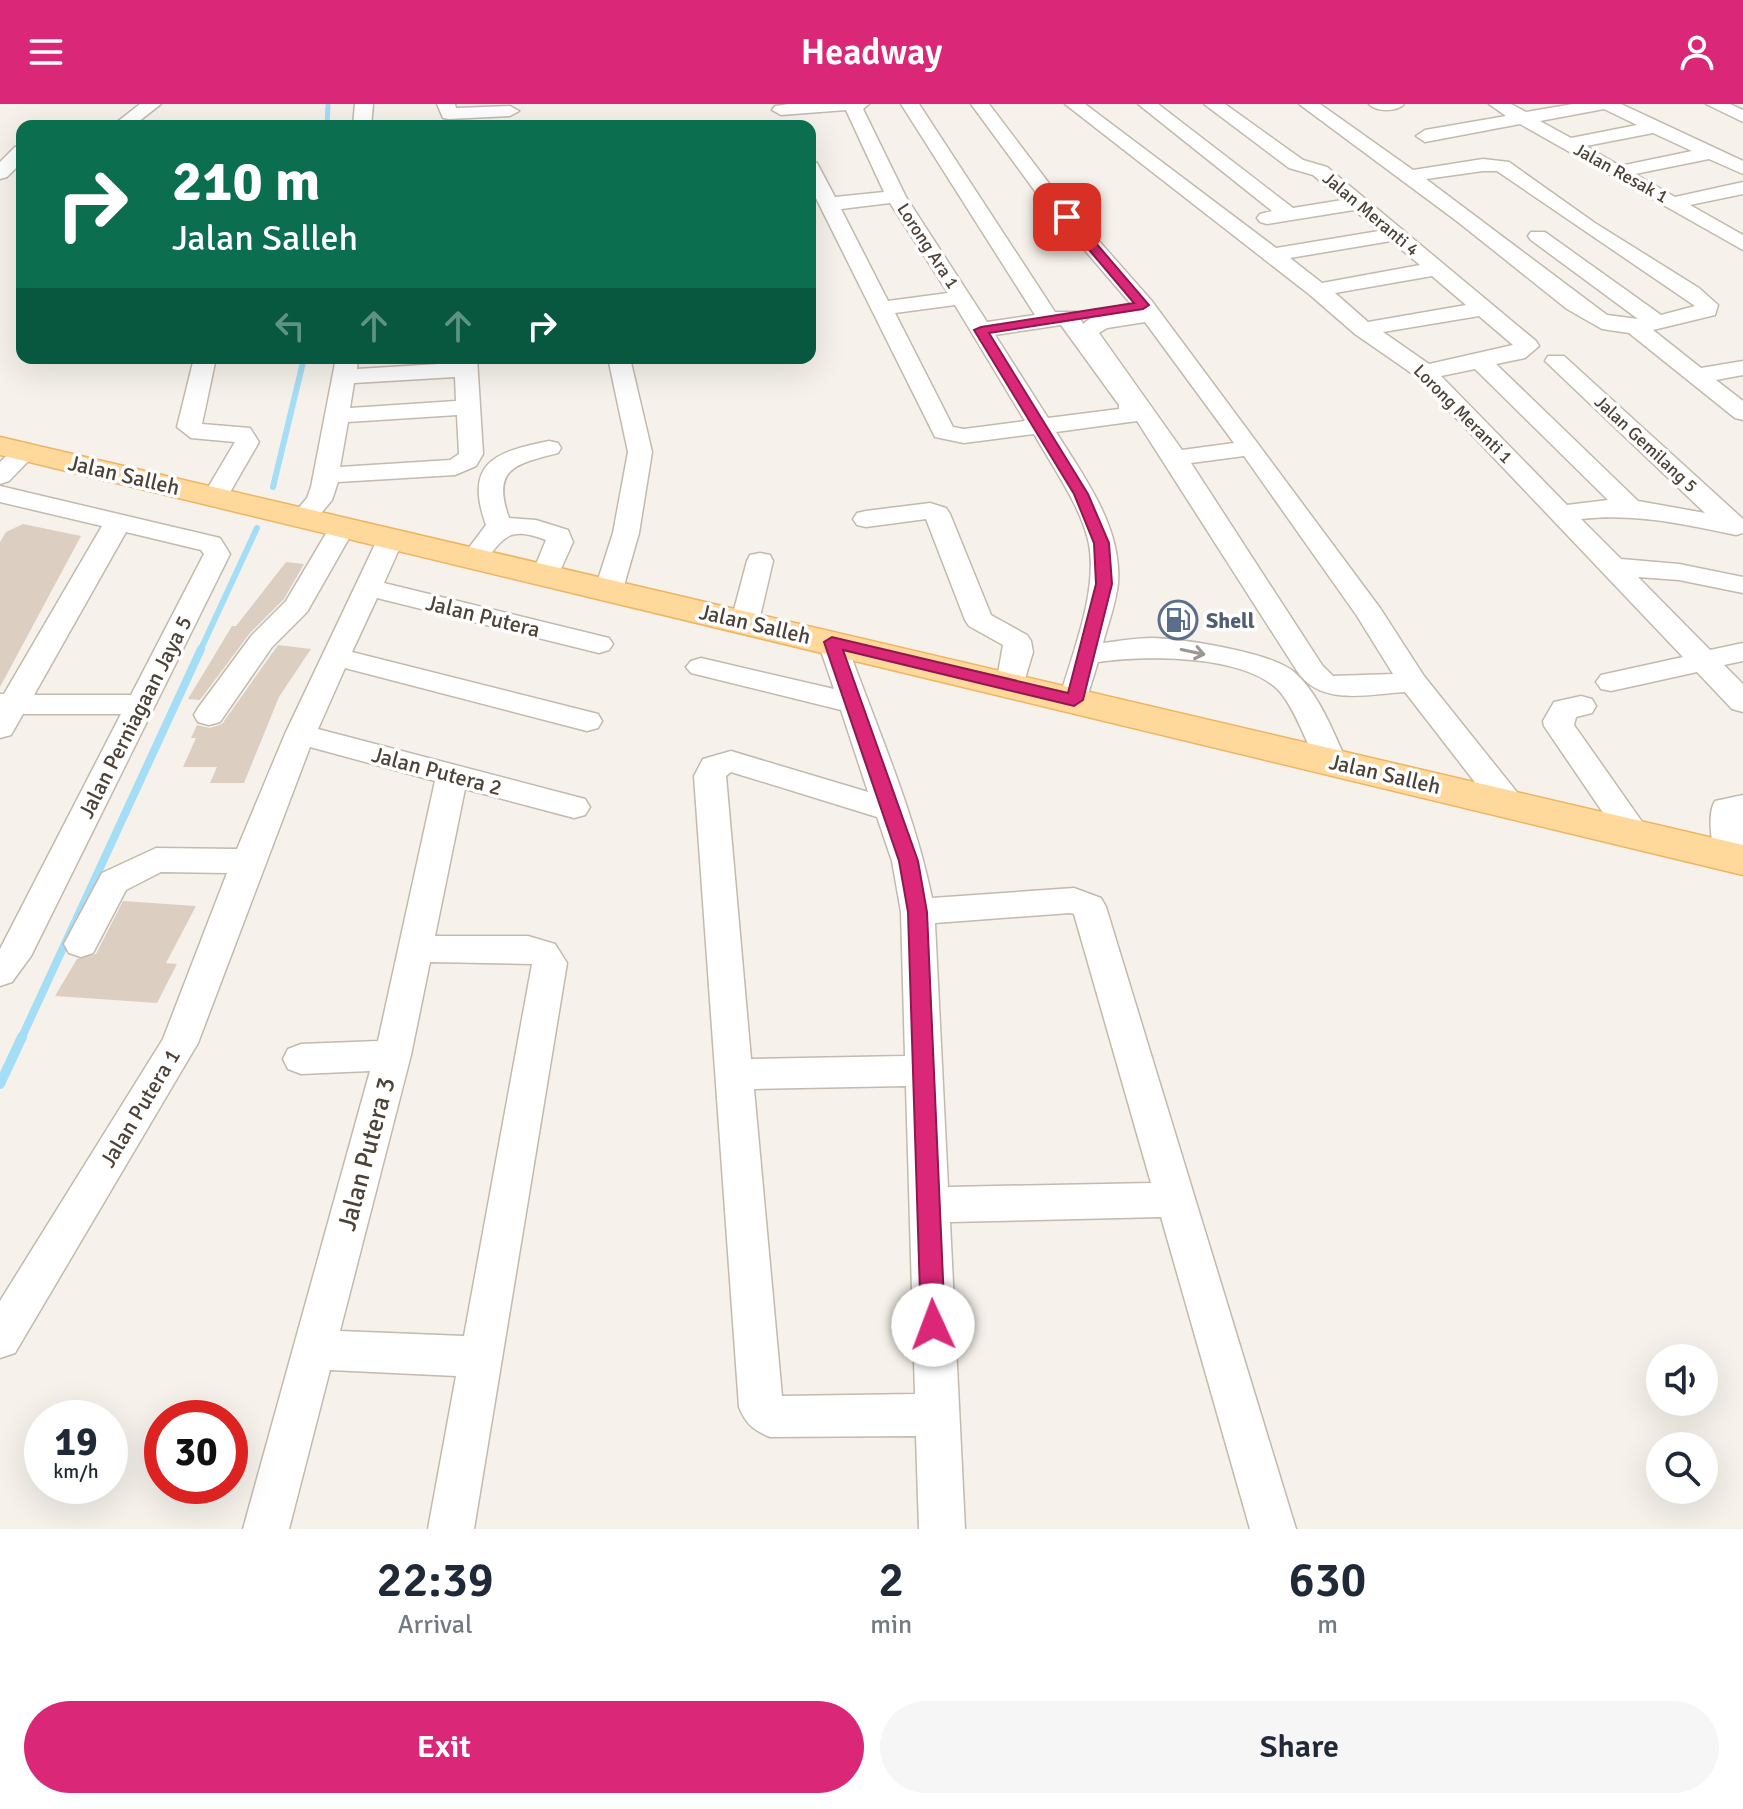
<!DOCTYPE html>
<style>
body{margin:0;font-family:Signika,sans-serif;background:#f6f6f7;color:#1f2937;height:100vh;display:flex;flex-direction:column;font-size:30px;white-space:nowrap}
*{box-sizing:border-box;margin:0}
p{font-size:26px;color:#747a83}
.icon{flex:none;width:44px;height:44px;fill:none;stroke:currentColor;stroke-width:2;stroke-linecap:round;stroke-linejoin:round}
.map{position:relative;height:1425px;overflow:hidden}
.sheet{display:flex;flex-direction:column;background:#fff;flex:1}
.sheet>*{flex:none}
.hud{position:absolute;left:16px;top:16px;width:800px;height:244px;border-radius:16px;box-shadow:0 8px 32px #0002;background:#0b6e4f;color:#fff;overflow:hidden}
.tools{position:absolute;left:1646px;top:1240px;display:grid;gap:16px}
.tools a{display:grid;place-items:center;width:72px;height:72px;border-radius:50%;background:#fff;box-shadow:0 8px 32px #0002;font-size:40px}
.speed{position:absolute;left:24px;top:1296px;display:flex;gap:16px;font-size:40px;font-weight:700;text-align:center}
.speed>*{display:grid;place-content:center;width:104px;height:104px;border-radius:50%;background:#fff;box-shadow:0 8px 32px #0002;line-height:1}
.speed small{font-size:20px;font-weight:400}
.speed .limit{border:12px solid #d22;background:#fff;color:#111}
.pin{position:absolute;display:grid;place-items:center;width:68px;height:68px;color:#fff;margin:-34px;border-radius:16px;box-shadow:0 4px 12px #0006}
.me{position:absolute;width:88px;margin:-44px;rotate:358deg;stroke-linejoin:round;filter:drop-shadow(0 0 6px #0008)}
.turn{display:flex;align-items:center;gap:28px;height:168px;padding:0 24px;font-size:36px}
.turn .icon{width:104px;height:104px;stroke-width:2.5}
.turn b{display:block;font-size:56px;line-height:68px}
.lanes{display:flex;align-items:center;height:76px;padding:0 24px;background:#0003;justify-content:center;gap:40px;direction:ltr}
.lanes .off{opacity:.35}
.eta{display:flex;justify-content:space-evenly;align-items:center;height:136px;text-align:center}
.eta b{font-size:48px;font-weight:600;line-height:56px}
.button{display:flex;gap:16px;margin-top:auto;padding:16px 24px}
.button a{flex:1;height:92px;border-radius:48px;background:#db2777;color:#fff;font-size:32px;font-weight:600;line-height:92px;text-align:center}
.button a+a{background:#f6f6f7;color:#1f2937}
header{display:flex;justify-content:space-between;align-items:center;height:104px;padding:0 24px;background:#db2777;color:#fff;font-size:36px;font-weight:600}
.map>svg:first-child{display:block}
</style>
<header><svg class="icon" aria-label="menu" viewBox="0 0 24 24"><path d="M4 6h16M4 12h16M4 18h16"/></svg>Headway<svg class="icon" aria-label="person" viewBox="0 0 24 24"><circle cx="12" cy="8" r="4"/><path d="M4 21q1-7 8-7t8 7"/></svg></header>
<div class="map">
<svg width="1743" height="1425" viewBox="0 0 1743 1425">
<rect width="100%" height="100%" fill="#f6f2eb"/>
<g fill="none" stroke-linecap="round" stroke-linejoin="round">
<path stroke="#a4ddf6" stroke-width="5" d="M327,22L328,0"/>
<g stroke="#a4ddf6" stroke-width="6">
<path d="M273,383L304,254"/>
<path d="M200,547L257,424"/>
</g>
<path stroke="#a4ddf6" stroke-width="8" d="M21,935L201,545"/>
<path stroke="#a4ddf6" stroke-width="10" d="M0,980L22,933"/>
</g>
<g fill="#dccfc2">
<path d="M23,420L81,432L0,583V438L6,428Z"/>
<path d="M286,458L304,460L284,495L250,529L200,596L188,595L232,522H236Z"/>
<path d="M278,541L311,545L279,593L244,679H210L217,663H183L196,634H191L197,621L210,624L222,620Z"/>
<path d="M123,797L196,802L166,859L177,860L157,899L55,892L77,855L96,850Z"/>
</g>
<g fill="none" stroke-linecap="round" stroke-linejoin="round">
<defs>
<g id="minor">
<path d="M140,0H161L133,22H112Z"/>
<path d="M355,0H373L371,22H353Z"/>
<path d="M437,0H455L456,4L510,2L519,7L510,12L449,15L443,14Z"/>
<path d="M789,0H869L863,5L906,93L987,218L1035,211L901,0H919L1055,208H1077L1083,220L1092,213L1136,206L1040,94L971,0H989L1054,86L1151,196L1380,504L1424,572L1520,692L1525,700L1520,708L1509,711L1498,708L1405,588C1368,590 1321,603 1297,567L1137,317L1056,328C1084,373 1122,423 1118,479C1116,499 1108,520 1103,539C1119,537 1136,534 1152,534C1184,535 1271,548 1294,568C1320,591 1333,628 1347,658L1343,665L1332,668L1321,665C1306,641 1299,612 1281,589C1248,550 1145,551 1098,558L1084,603L1074,606L1064,603L1059,596C1072,550 1098,488 1089,440C1082,404 1052,362 1034,330L964,339L935,333L810,82V57L817,59L835,93L884,88L846,6L781,11L772,6L775,2ZM890,99L948,189L888,197L841,105ZM955,201L1025,317L964,325L953,323L895,209ZM1145,218L1234,339L1182,346L1099,229L1107,224ZM1061,221L1119,301V305L1048,314L995,231ZM1244,352L1357,512L1393,570L1333,572L1322,561L1191,359Z"/>
<path d="M1065,0H1085L1276,144L1379,127L1354,106L1267,120L1260,118L1257,114L1260,110L1272,107L1138,0H1158L1293,104L1342,96L1313,71L1289,64L1204,0H1225L1303,56L1327,63L1536,237L1539,242L1525,254L1496,260L1638,397L1705,409L1545,257L1548,252H1564L1743,415V429L1736,431C1683,420 1635,409 1581,415L1621,455L1679,460L1743,473V489L1679,476L1638,473L1710,546L1743,539V557L1724,561L1743,580V608L1732,605L1697,568L1611,587L1601,585L1596,578L1601,571L1683,553L1417,273L1355,230L1310,191ZM1391,137L1420,161L1322,179L1290,154ZM1432,172L1466,201L1368,218L1335,189ZM1479,212L1513,241L1429,260L1383,228ZM1475,265L1608,396L1567,401L1441,272Z"/>
<path d="M1299,0H1320L1413,66L1483,55L1509,58L1595,119L1699,184L1718,201L1715,211L1653,226L1701,264L1743,257V271L1716,276L1743,297V316L1735,314L1629,229L1602,225L1567,205L1458,118ZM1483,67H1497L1695,202L1661,211L1545,128H1531L1528,132L1531,136L1638,215L1607,211L1426,75Z"/>
<path d="M1369,0H1404C1397,8 1376,8 1369,0Z"/>
<path d="M1489,0H1511L1526,8L1573,0H1621L1743,57V70L1709,55L1635,70L1675,93L1743,78V90L1690,101L1743,131V146L1520,20L1425,38L1416,32L1425,26L1506,12ZM1604,5L1637,21L1571,34L1540,17ZM1653,29L1692,47L1620,62L1586,42Z"/>
<path d="M1706,0H1730L1743,6V18Z"/>
<path d="M22,41V58L7,73L0,75V58L15,43Z"/>
<path d="M194,254H216L202,320L250,324L259,338L225,397H207L203,392L235,338L191,334L177,323Z"/>
<path d="M336,254H358L357,265L455,259V254H477L483,350L476,362L455,371L338,378L332,396L313,419H295L291,413L307,394L311,383ZM455,273L456,297L350,304L354,279ZM457,311L459,350L450,356L340,363L348,318Z"/>
<path d="M608,254H630L652,348L639,429L623,485L619,491L609,493L599,491L595,485L613,429L628,348Z"/>
<path d="M549,337L558,339L561,344L558,349C516,360 491,364 509,414L536,416L568,426L573,438L556,476H536L532,470L546,436C511,423 505,430 484,459H466L462,453L486,421C464,359 494,348 549,337Z"/>
<path d="M25,341L34,343L37,348L9,377L0,380V358L16,343Z"/>
<path d="M0,382L220,434L230,450L31,852L12,878L0,882V845L121,610H23L11,631L0,634V590H4L102,422L0,398ZM126,428L201,446L204,450L131,591H34Z"/>
<path d="M930,399L946,404L950,410L991,511L1027,531L1031,537L1033,548L1021,588L1011,590L1001,588L996,581L1003,541L969,522L965,516L926,415L866,423L857,421L853,415L857,409L866,407Z"/>
<path d="M343,414L352,416L356,422L307,508L272,543L220,618L209,621L198,618L194,611L198,604L252,531L286,497L334,416Z"/>
<path d="M391,426L400,428L404,434L384,479L609,534L613,540L609,546L599,549L377,494L352,548L598,610L602,617L598,624L587,627L345,564L318,625L585,695L590,703L585,711L574,714L465,685L435,832H528L555,840L567,859L474,1425H428L456,1272L330,1266L289,1425H243L370,967L301,970L288,965L283,955L288,945L301,940L378,937L435,677L310,643L198,939L15,1249L0,1254V1197L163,935L227,769L161,768L126,786L93,849L81,853L69,849L64,840L102,769L156,744L237,745L285,630L378,434L382,428ZM430,858L532,860L464,1232L340,1227L411,951Z"/>
<path d="M760,449L770,451L773,457L759,517L755,523L745,526L735,523L731,517L747,457L750,451Z"/>
<path d="M832,529L842,532L846,538C876,622 914,706 932,794L1074,784L1101,794L1106,803L1296,1425H1250L1161,1113L950,1118L965,1425H919L916,1332L770,1333C753,1326 746,1320 739,1303L694,672L703,655L731,647L868,688L841,606L691,569L686,563L691,557L701,554L834,585L818,538L822,532ZM731,668L877,713L892,757L901,808L905,952L751,955L726,672ZM1070,809L1074,810L1151,1079L948,1083L935,819ZM906,982L915,1290L782,1292L754,985Z"/>
<path d="M1581,592L1592,595L1596,602L1592,609L1576,613L1574,621L1645,722L1650,730L1645,738L1634,741L1623,738L1544,622L1543,617L1554,598Z"/>
<path d="M1743,691V761L1732,765L1720,761C1712,747 1706,712 1715,697Z"/>
</g>
<path id="major" d="M0,333L1743,741V771L0,351Z"/>
</defs>
<use href="#minor" stroke="#c3b9ac" stroke-width="3"/>
<use href="#major" stroke="#edb562" stroke-width="3"/>
<use href="#minor" fill="#fff" fill-rule="evenodd"/>
<use href="#major" fill="#ffd89b" fill-rule="evenodd"/>
</g>
<defs><path id="oneway-shaft" d="M-6 0H5M1.5-3L5.5 0L1.5 3" fill="none" stroke-width="1.6" stroke-linecap="round" stroke-linejoin="round" transform="scale(2)"/></defs>
<use stroke="#9d9792" href="#oneway-shaft" transform="translate(1193 548) rotate(12)"/>
<path fill="#db2777" stroke="#8e194d" stroke-width="2" d="M1063,110H1071L1149,201L1143,205L989,229L1088,390L1109,439L1112,480L1083,596L1074,602L843,546L918,757L927,808L945,1221L942,1229L933,1232L925,1229L921,1221L908,808L899,757L824,538L832,533L1068,589L1096,480L1094,439L1074,390L974,226L981,223L1134,199L1063,115Z"/>
<defs>
<symbol id="fuel-ring" viewBox="-11 -11 22 22"><circle r="9.5" fill="#fff" stroke="#5c6f8a" stroke-width="1.5"/><path d="M-5.5-6h7V0h2V4h1.3V-2.5L3-4.5l.8-.8L6-3V5H2.5V1h-1V6h-7ZM-4.2-4.7v3.2H.2V-4.7Z" fill="#5c6f8a"/></symbol>
</defs>
<g fill-rule="evenodd">
<use href="#fuel-ring" x="1156" y="494" width="44" height="44"/>
</g>
<g text-anchor="middle" dominant-baseline="central" stroke-width="7" stroke-linejoin="round" paint-order="stroke">
<g font-size="18" fill="#4c4238" stroke="#fff">
<text transform="translate(1621 69) rotate(29)">Jalan Resak 1</text>
<text transform="translate(1371 110) rotate(40)">Jalan Meranti 4</text>
<text transform="translate(928 142) rotate(57)">Lorong Ara 1</text>
<text transform="translate(1463 310) rotate(45)">Lorong Meranti 1</text>
<text transform="translate(1646 340) rotate(43)">Jalan Gemilang 5</text>
</g>
<g font-size="22" fill="#4c4238" stroke="#fff">
<text transform="translate(124 371) rotate(13)">Jalan Salleh</text>
<text transform="translate(483 512) rotate(14)">Jalan Putera</text>
<text transform="translate(755 520) rotate(13)">Jalan Salleh</text>
<text transform="translate(135 613) rotate(-63)">Jalan Perniagaan Jaya 5</text>
<text transform="translate(437 667) rotate(15)">Jalan Putera 2</text>
<text transform="translate(1385 670) rotate(13)">Jalan Salleh</text>
<text transform="translate(140 1004) rotate(-59)">Jalan Putera 1</text>
</g>
<g font-size="22" font-weight="bold" fill="#4e5e75" stroke="#fff" text-anchor="start">
<text x="1206" y="516">Shell</text>
</g>
<g font-size="26" fill="#4c4238" stroke="#fff">
<text transform="translate(367 1050) rotate(-75)">Jalan Putera 3</text>
</g>
</g>
</svg>
<div class="tools">
<a><svg class="icon" aria-label="sound" viewBox="0 0 24 24"><path d="M4 9h4l5-4v14l-5-4H4zM17 9q2 3 0 6"/></svg></a>
<a><svg class="icon" aria-label="search" viewBox="0 0 24 24"><circle cx="10" cy="10" r="6"/><path d="M15 15l6 6"/></svg></a>
</div>
<div class="speed"><div>19<small>km/h</small></div><div class="limit">30</div></div>
<div class="pin" style="left:1067px;top:113px;background:#d93025"><svg class="icon" aria-label="arrive" viewBox="0 0 24 24"><path d="M6 21V4h12l-3 4 3 4H6"/></svg></div>
<svg class="me" style="left:933px;top:1221px" viewBox="-20 -20 40 40"><circle r="19" fill="#fff"/><path d="M0-13L10 11 0 6-10 11z" fill="#db2777"/></svg>
<div class="hud">
<div class="turn"><svg class="icon" aria-label="right" viewBox="0 0 24 24"><path d="M7 20v-9h11M14 6l5 5-5 5"/></svg><div><b>210 m</b>Jalan Salleh</div></div>
<div class="lanes"><svg class="icon off" aria-label="left" viewBox="0 0 24 24"><path d="M17 20v-9H6M10 6l-5 5 5 5"/></svg><svg class="icon off" aria-label="ahead" viewBox="0 0 24 24"><path d="M12 20V5M6 11l6-6 6 6"/></svg><svg class="icon off" aria-label="ahead" viewBox="0 0 24 24"><path d="M12 20V5M6 11l6-6 6 6"/></svg><svg class="icon" aria-label="right" viewBox="0 0 24 24"><path d="M7 20v-9h11M14 6l5 5-5 5"/></svg></div>
</div>
</div>
<section class="sheet">
<div class="eta">
<div><b>22:39</b><p>Arrival</p></div>
<div><b>2</b><p>min</p></div>
<div><b>630</b><p>m</p></div>
</div>
<div class="button"><a>Exit</a><a>Share</a></div>
</section>
